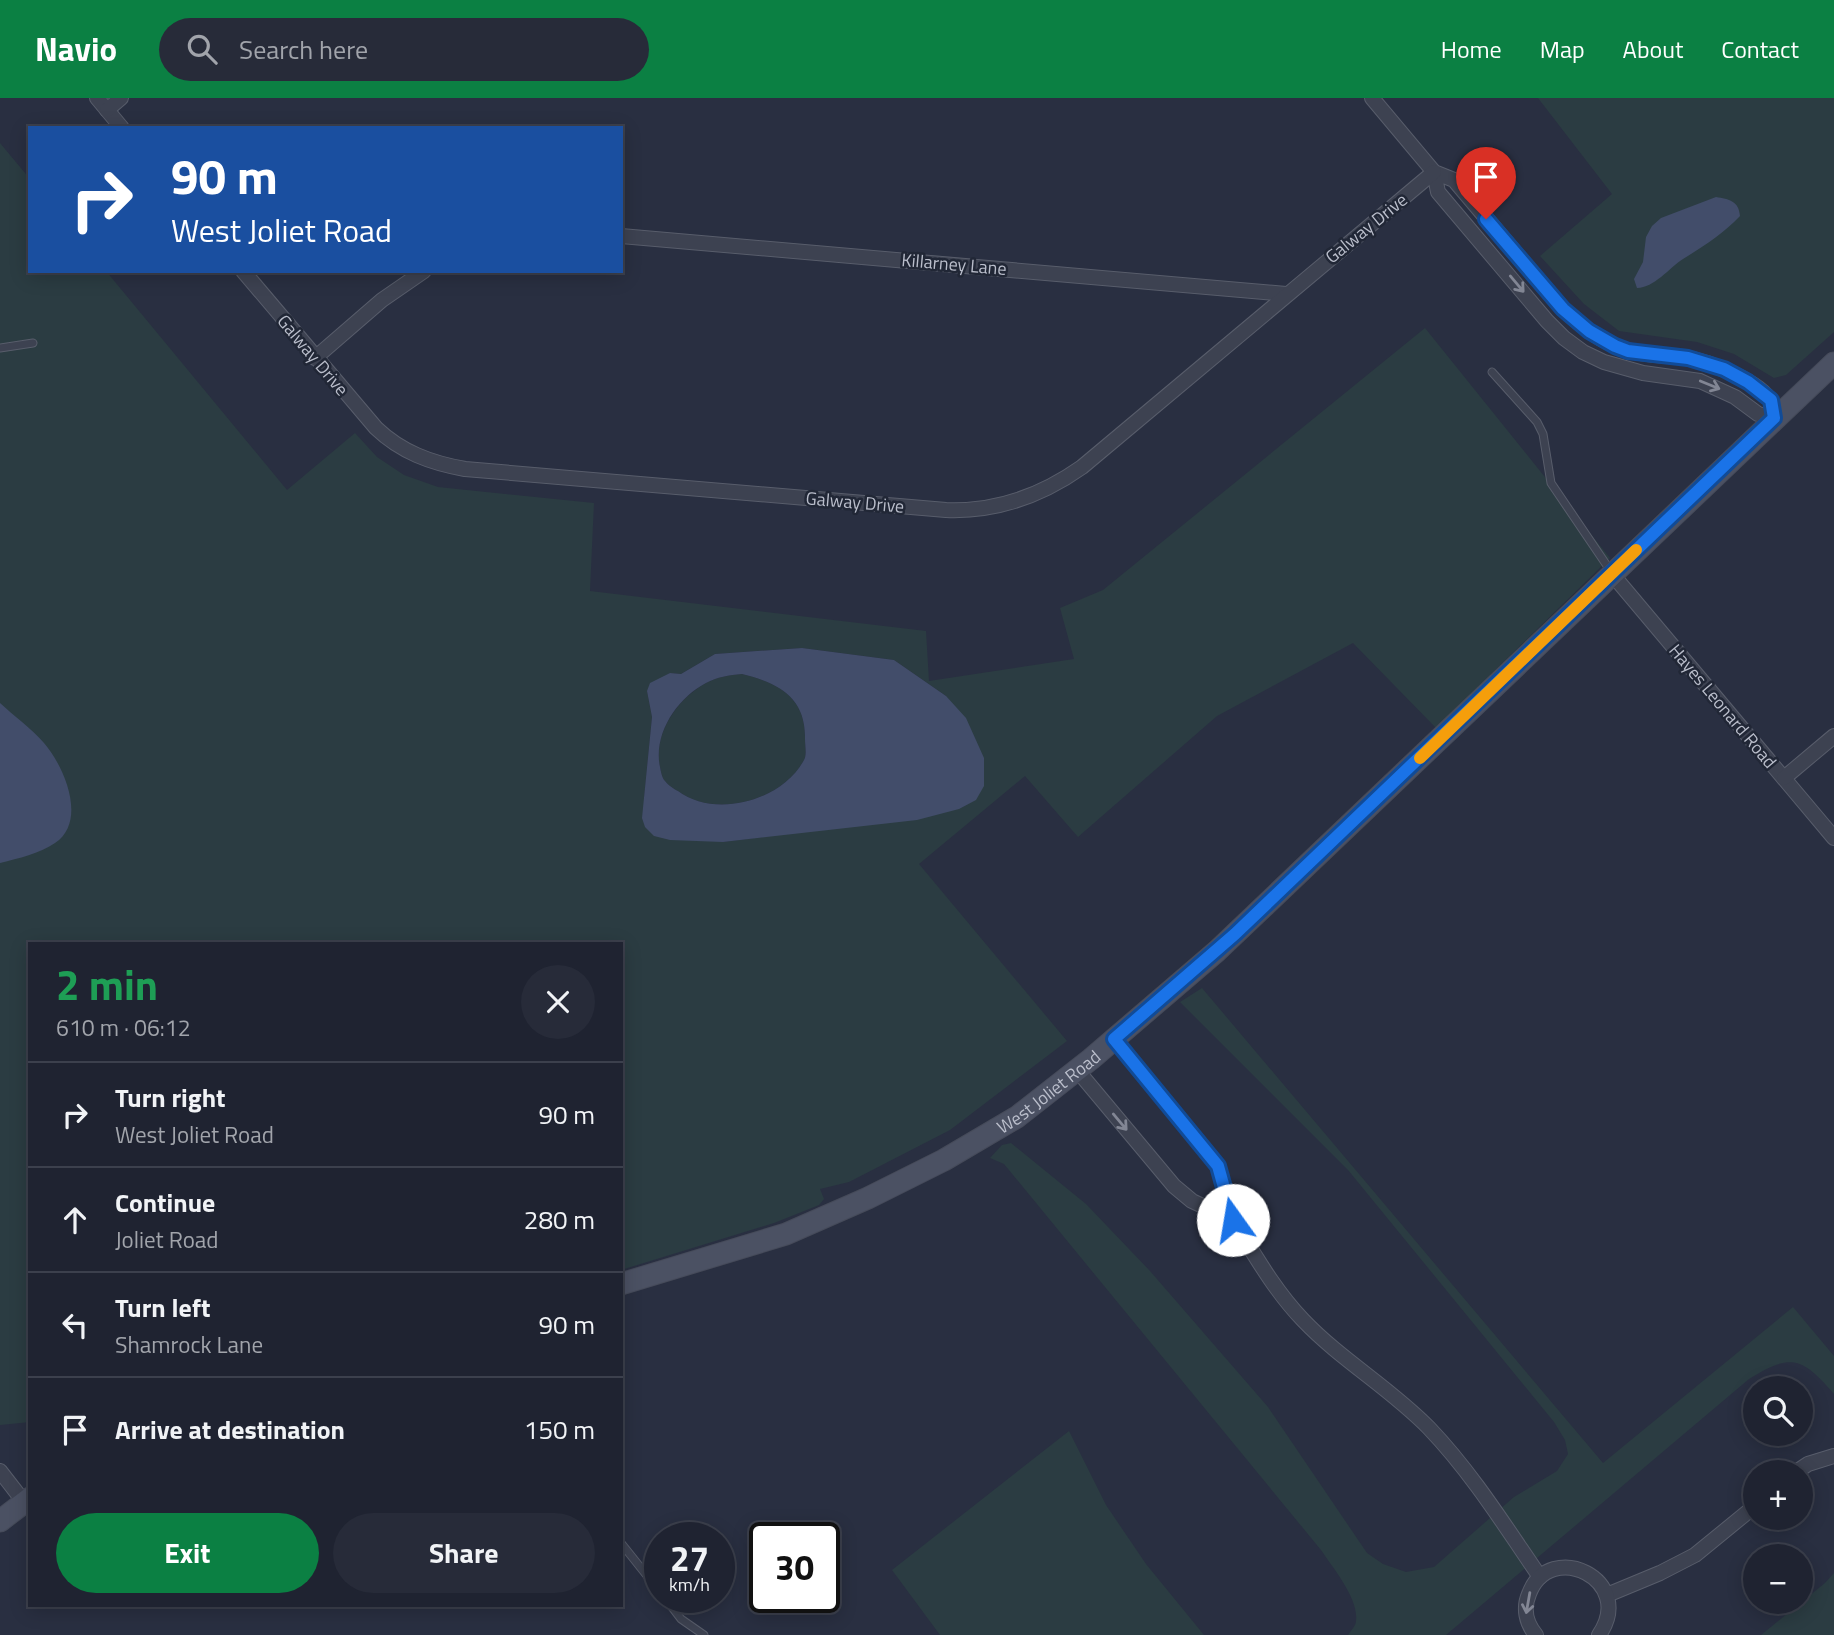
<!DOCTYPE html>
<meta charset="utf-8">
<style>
body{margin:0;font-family:"Titillium Web",sans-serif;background:#272b39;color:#f1f3f6;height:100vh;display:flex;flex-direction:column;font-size:26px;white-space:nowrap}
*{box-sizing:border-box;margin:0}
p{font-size:23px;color:#a1a4ab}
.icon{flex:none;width:38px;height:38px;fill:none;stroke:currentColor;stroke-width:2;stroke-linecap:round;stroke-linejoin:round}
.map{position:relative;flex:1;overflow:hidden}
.side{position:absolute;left:28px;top:844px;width:595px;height:665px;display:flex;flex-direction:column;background:#1f2331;border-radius:0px;box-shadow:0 4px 18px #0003,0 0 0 2px #3c404d}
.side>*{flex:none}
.top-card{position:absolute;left:28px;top:28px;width:595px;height:147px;border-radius:0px;box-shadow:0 4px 18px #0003,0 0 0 2px #3c404d;background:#1a4fa0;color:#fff;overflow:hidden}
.fabs{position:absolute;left:1743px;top:1278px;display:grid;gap:14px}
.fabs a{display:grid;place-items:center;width:70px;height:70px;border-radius:50%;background:#1f2331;box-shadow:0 4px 18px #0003,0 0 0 2px #3c404d;font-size:35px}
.speed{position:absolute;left:644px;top:1424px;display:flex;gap:14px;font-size:35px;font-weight:700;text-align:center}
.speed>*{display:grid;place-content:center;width:91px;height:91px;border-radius:50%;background:#1f2331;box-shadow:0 4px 18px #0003,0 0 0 2px #3c404d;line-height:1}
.speed small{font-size:18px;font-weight:400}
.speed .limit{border:4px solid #111;border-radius:10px;background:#fff;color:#111}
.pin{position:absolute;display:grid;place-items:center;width:60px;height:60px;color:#fff;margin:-72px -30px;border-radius:50% 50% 50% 0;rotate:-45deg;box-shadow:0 0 7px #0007}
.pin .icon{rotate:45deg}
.me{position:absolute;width:77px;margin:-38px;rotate:347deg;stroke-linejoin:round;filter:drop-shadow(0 0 5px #0008)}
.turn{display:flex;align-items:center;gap:24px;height:147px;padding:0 28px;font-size:32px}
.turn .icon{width:91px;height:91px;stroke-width:2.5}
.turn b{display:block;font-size:49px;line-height:60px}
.round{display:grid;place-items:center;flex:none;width:74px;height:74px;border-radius:37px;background:#272b39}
.headline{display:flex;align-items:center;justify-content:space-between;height:119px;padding:0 28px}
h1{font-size:42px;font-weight:700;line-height:52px;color:#1e9e55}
.primary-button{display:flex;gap:14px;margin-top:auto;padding:14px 28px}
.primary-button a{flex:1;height:80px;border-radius:42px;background:#0b8043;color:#fff;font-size:28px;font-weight:700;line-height:80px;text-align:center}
.primary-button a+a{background:#272b39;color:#f1f3f6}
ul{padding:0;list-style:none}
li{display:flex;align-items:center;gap:21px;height:105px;padding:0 28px;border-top:2px solid #3c404d}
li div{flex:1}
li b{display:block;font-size:26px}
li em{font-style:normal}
header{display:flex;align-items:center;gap:42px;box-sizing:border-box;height:98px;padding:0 35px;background:#0b8043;color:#fff}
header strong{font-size:33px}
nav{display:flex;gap:38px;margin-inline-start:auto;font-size:24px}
.search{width:490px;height:63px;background:#272b39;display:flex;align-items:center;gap:18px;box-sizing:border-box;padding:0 24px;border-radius:38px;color:#a1a4ab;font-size:26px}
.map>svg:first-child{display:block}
</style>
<header>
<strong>Navio</strong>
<div class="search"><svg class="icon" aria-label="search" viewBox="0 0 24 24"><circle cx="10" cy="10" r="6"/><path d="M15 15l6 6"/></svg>Search here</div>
<nav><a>Home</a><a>Map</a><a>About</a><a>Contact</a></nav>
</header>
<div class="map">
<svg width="1834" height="1537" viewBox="0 0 1834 1537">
<rect width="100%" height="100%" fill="#292f41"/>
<g fill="#2b3c42" fill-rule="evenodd">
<path d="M1538,0H1834V234L1786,277L1774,280L1734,256L1697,244L1619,233L1584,206L1540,158L1612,96Z"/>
<path d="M0,45L30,81V173H106L287,392L355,335L377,359L404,377L438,389L594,405L590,493L926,533L929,583L1074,561L1060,510L1103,492L1425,230L1610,460L1436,630L1353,545L1217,618L1078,739L1025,678L919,766L1067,943L950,1032L849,1084L820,1091L824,1101L819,1107L774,1125L621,1172V845H30V1324L0,1327ZM802,550L894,562L946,598L807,733L723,744L644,701L652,619L647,593L670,575L681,576L715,556Z"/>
<path d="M742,576C778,585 806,599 805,641C805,648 807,657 804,662C782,703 715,721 678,693C674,691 668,687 665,683C662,680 661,674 660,669C653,636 677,601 706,585C717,579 729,577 742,576Z"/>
<path d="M1202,890L1603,1365L1793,1209L1834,1258V1296C1802,1259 1791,1255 1749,1281L1446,1537H1348C1351,1532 1356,1528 1356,1523C1359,1501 1333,1470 1321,1452L1004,1066L990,1060L1002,1047L1011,1045L1086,1106L1150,1173L1268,1309L1367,1455L1383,1466L1406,1474L1434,1469L1514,1399L1557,1373L1568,1356L1565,1342L1554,1324L1348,1072L1180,904Z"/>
<path d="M1069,1333L1106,1407L1146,1466L1204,1537H940L892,1472Z"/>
<path d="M1834,1475V1537H1761L1825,1485Z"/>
</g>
<g fill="#424d6a" fill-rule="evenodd">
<path d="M1716,99C1729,101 1739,103 1740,118C1723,136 1704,148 1683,161C1669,170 1654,190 1637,190L1634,181L1643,164L1646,139L1652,128L1661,120Z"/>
<path d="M802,550L894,562L946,598L966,620L984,660V688L976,702L959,711L917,722L723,744L670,742L654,738L645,729L642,720L652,619L647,593L650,585L670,575L681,576L715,556ZM742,576C778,585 806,599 805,641C805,648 807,657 804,662C782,703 715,721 678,693C674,691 668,687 665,683C662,680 661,674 660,669C653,636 677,600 706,585C717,579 729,577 742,576Z"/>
<path d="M0,605C14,618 31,630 44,645C64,668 88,723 55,745C39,756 19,760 0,765Z"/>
</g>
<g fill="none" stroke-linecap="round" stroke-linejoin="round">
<defs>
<g id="lane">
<path d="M0,250L33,245"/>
<path d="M1492,274L1537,324L1543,336L1551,385L1612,475"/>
<path d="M621,1445L660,1494"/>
<path d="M665,1500L681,1521L704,1537"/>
</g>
<g id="street">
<path d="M97,0L122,30"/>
<path d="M1372,0L1434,74L1454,82L1563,211C1582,229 1602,245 1627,252C1646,258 1666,257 1686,260C1707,263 1762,284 1771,304C1773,308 1773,315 1774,320L1758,316L1735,299L1700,283L1643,275L1604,264L1583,254L1564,240L1547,223L1438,94L1434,74"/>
<path d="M107,12L121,0"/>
<path d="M621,138L1286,196"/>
<path d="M243,173L376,330C401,354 431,365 465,371L946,412C997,414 1041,398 1082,369L1434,74"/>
<path d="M315,260L382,202L424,173"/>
<path d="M1612,476L1834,740"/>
<path d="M1784,680L1834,638"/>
<path d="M1077,972L1174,1088L1192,1103L1233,1122L1218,1068L1114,941"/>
<path d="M1233,1122C1254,1156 1275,1193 1303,1222C1341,1262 1390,1290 1429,1330C1472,1375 1505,1428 1540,1479"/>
<path d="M0,1373L24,1404"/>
<path d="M1796,1374L1808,1366L1834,1358"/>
<path d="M1607,1497L1660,1475L1695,1457L1755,1408"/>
<path d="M1536,1537C1526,1525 1523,1510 1529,1496C1550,1440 1637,1482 1599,1537"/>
</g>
<g id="secondary">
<path id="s1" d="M621,1186L786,1136L868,1100L944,1062L1017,1019L1091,961L1217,853L1834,265"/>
<path d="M0,1423L30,1400"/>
</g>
</defs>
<use href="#lane" stroke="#585d6b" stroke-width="9"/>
<use href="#street" stroke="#585d6b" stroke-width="16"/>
<use href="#secondary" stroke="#464b5a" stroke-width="23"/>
<use href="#lane" stroke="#3d4251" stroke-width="7"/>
<use href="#street" stroke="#3d4251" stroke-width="14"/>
<use href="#secondary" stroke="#4b5163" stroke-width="21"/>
</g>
<defs><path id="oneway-shaft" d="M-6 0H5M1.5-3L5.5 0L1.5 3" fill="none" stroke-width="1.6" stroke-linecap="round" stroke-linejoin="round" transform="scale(1.75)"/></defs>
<g stroke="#828694">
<use href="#oneway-shaft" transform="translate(1517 186) rotate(50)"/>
<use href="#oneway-shaft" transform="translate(1710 287) rotate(22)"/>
<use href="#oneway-shaft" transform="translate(1120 1024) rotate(50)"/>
<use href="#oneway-shaft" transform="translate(1528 1505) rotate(100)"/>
</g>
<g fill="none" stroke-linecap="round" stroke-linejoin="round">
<defs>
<path id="route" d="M1233,1122L1218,1068L1114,941L1235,836L1774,320L1771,302L1748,284L1724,271L1688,260L1628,253L1615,248L1589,233L1563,211L1486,121"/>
</defs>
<use href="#route" stroke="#114b97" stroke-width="18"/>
<use href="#route" stroke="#1a73e8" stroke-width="12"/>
<path stroke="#f59e0b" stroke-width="12" d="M1420,660L1636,452"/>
</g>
<g text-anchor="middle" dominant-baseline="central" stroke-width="5" stroke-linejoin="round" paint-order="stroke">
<g font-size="18" fill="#babecb" stroke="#212736">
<text transform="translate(1366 130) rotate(-39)">Galway Drive</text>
<text transform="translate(954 166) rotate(5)">Killarney Lane</text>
<text transform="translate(313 257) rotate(50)">Galway Drive</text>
<text transform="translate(855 404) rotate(5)">Galway Drive</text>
<text transform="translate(1723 608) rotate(50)">Hayes Leonard Road</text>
<text stroke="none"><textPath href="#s1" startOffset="472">West Joliet Road</textPath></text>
</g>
</g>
</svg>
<div class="fabs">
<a><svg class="icon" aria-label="search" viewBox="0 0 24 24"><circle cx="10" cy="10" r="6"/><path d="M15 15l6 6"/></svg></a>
<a>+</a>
<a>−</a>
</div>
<div class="speed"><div>27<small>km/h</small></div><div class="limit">30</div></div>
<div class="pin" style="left:1486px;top:121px;background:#d93025"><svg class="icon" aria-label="arrive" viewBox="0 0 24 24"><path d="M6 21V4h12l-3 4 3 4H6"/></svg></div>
<svg class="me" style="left:1233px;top:1122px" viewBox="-20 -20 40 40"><circle r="19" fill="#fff"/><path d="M0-13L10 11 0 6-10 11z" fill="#1a73e8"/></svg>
<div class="top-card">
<div class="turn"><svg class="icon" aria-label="right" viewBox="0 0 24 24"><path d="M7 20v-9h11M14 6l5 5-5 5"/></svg><div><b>90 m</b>West Joliet Road</div></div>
</div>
<section class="side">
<div class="headline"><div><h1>2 min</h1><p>610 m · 06:12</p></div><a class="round"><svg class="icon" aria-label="close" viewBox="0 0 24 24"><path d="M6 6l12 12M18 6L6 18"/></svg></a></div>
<ul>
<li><svg class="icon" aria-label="right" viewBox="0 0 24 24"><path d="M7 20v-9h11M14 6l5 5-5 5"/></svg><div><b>Turn right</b><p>West Joliet Road</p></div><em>90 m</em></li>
<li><svg class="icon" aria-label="ahead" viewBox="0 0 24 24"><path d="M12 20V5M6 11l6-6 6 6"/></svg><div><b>Continue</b><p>Joliet Road</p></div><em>280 m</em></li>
<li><svg class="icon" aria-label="left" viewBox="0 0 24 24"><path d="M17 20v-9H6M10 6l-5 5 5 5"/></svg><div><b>Turn left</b><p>Shamrock Lane</p></div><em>90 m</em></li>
<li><svg class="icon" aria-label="arrive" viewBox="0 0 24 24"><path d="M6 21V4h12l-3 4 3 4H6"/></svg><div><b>Arrive at destination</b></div><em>150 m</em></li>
</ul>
<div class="primary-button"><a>Exit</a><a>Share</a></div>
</section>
</div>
